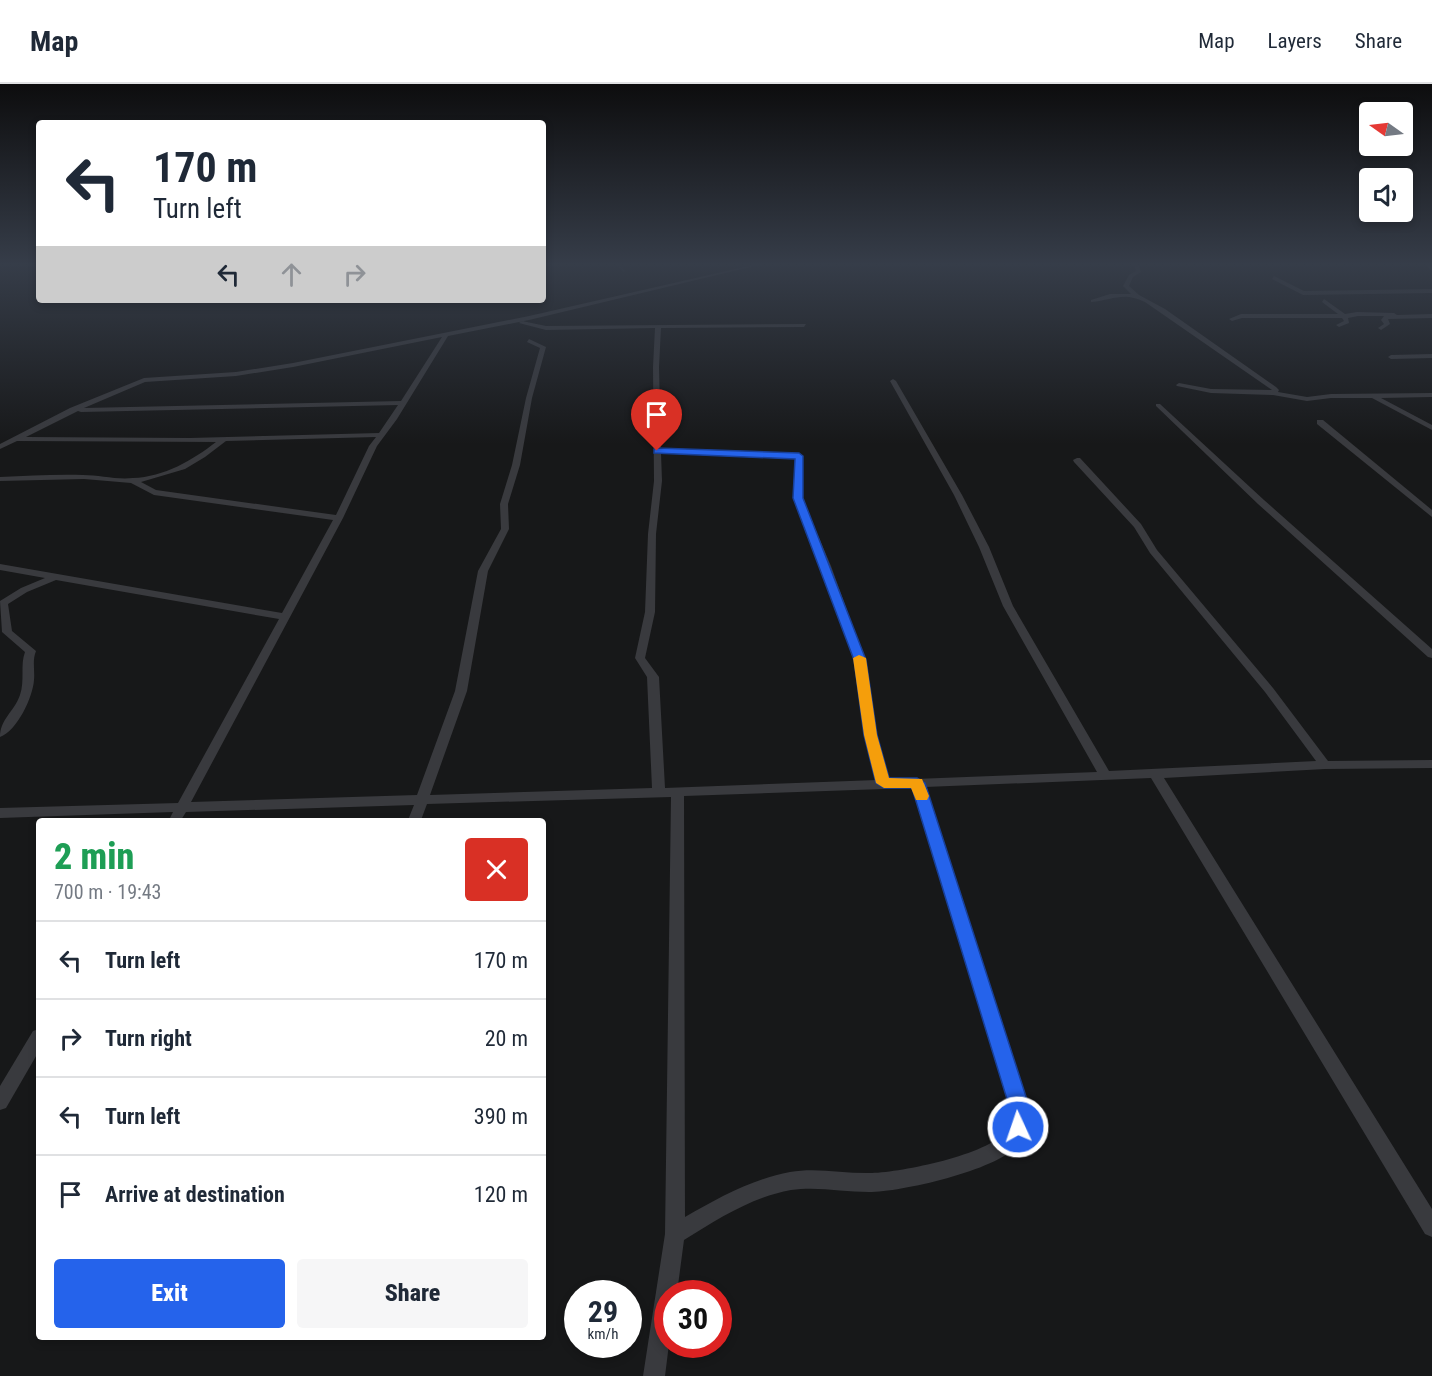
<!DOCTYPE html>
<meta charset="utf-8">
<style>
body{margin:0;font-family:"Roboto Condensed",sans-serif;background:#f6f6f7;color:#1f2937;height:100vh;display:flex;flex-direction:column;font-size:22px;white-space:nowrap}
*{box-sizing:border-box;margin:0}
p{font-size:20px;color:#747a83}
.icon{flex:none;width:33px;height:33px;fill:none;stroke:currentColor;stroke-width:2;stroke-linecap:round;stroke-linejoin:round}
.map{position:relative;flex:1;overflow:hidden}
.side{position:absolute;left:36px;top:734px;width:510px;height:522px;display:flex;flex-direction:column;background:#fff;border-radius:6px;box-shadow:0 3px 9px #0003}
.side>*{flex:none}
.banner{position:absolute;left:36px;top:36px;width:510px;height:183px;border-radius:6px;box-shadow:0 3px 9px #0003;background:#fff;color:#1f2937;overflow:hidden}
.needle{width:39px;rotate:284deg}
.buttons{position:absolute;left:1359px;top:18px;display:grid;gap:12px}
.buttons a{display:grid;place-items:center;width:54px;height:54px;border-radius:6px;background:#fff;box-shadow:0 3px 9px #0003;font-size:30px}
.speed{position:absolute;left:564px;top:1196px;display:flex;gap:12px;font-size:30px;font-weight:700;text-align:center}
.speed>*{display:grid;place-content:center;width:78px;height:78px;border-radius:50%;background:#fff;box-shadow:0 3px 9px #0003;line-height:1}
.speed small{font-size:15px;font-weight:400}
.speed .limit{border:9px solid #d22;background:#fff;color:#111}
.pin{position:absolute;display:grid;place-items:center;width:51px;height:51px;color:#fff;margin:-62px -26px;border-radius:50% 50% 50% 0;rotate:-45deg;box-shadow:0 0 6px #0007}
.pin .icon{rotate:45deg}
.me{position:absolute;width:66px;margin:-33px;rotate:357deg;stroke-linejoin:round;filter:drop-shadow(0 0 4px #0008)}
.turn{display:flex;align-items:center;gap:21px;height:126px;padding:0 18px;font-size:27px}
.turn .icon{width:78px;height:78px;stroke-width:2.5}
.turn b{display:block;font-size:42px;line-height:51px}
.lanes{display:flex;align-items:center;height:57px;padding:0 18px;background:#0003;justify-content:center;gap:30px;direction:ltr}
.lanes .off{opacity:.35}
.round{display:grid;place-items:center;flex:none;width:63px;height:63px;border-radius:6px;background:#f6f6f7}
.headline{display:flex;align-items:center;justify-content:space-between;height:102px;padding:0 18px}
h1{font-size:36px;font-weight:800;line-height:45px;color:#1e9e55}
.primary-button{display:flex;gap:12px;margin-top:auto;padding:12px 18px}
.primary-button a{flex:1;height:69px;border-radius:6px;background:#2563eb;color:#fff;font-size:24px;font-weight:800;line-height:69px;text-align:center}
.primary-button a+a{background:#f6f6f7;color:#1f2937}
ul{padding:0;list-style:none}
li{display:flex;align-items:center;gap:18px;height:78px;padding:0 18px;border-top:2px solid #e0e1e3}
li div{flex:1}
li b{display:block;font-size:22px}
li em{font-style:normal}
header{display:flex;align-items:center;gap:36px;box-sizing:border-box;height:84px;padding:0 30px;background:#fff;border-bottom:2px solid #e0e1e3}
header strong{font-size:28px}
nav{display:flex;gap:33px;margin-inline-start:auto;font-size:21px}
.map>svg:first-child{display:block}
</style>
<header>
<strong>Map</strong>
<nav><a>Map</a><a>Layers</a><a>Share</a></nav>
</header>
<div class="map">
<svg width="1432" height="1292" viewBox="0 0 1432 1292">
<rect width="100%" height="100%" fill="#171819"/>
<g fill="none" stroke-linecap="round" stroke-linejoin="round">
<path stroke="#303a3f" stroke-width="1.5" d="M617,180L624,187"/>
<g fill="#393a3e" fill-rule="evenodd">
<path d="M757,180H763L529,236L448,252L397,335L377,362L343,434L191,718L417,711L455,607L478,487L501,445L500,420L512,381L526,314L540,264L527,258L529,255L546,263L532,314L520,381L508,420L509,445L488,487L467,607L430,711L652,704L647,593L635,574L645,528L648,450L654,397L653,283L655,244L546,246L519,239L522,237L546,242L806,240L804,243L661,244L659,283L661,365L799,370L803,372L802,414L831,482L865,576L877,651L889,696L1097,688L1003,522L979,463L954,411L890,297L893,295L896,297L962,411L989,463L1013,522L1109,687L1316,677L1265,608L1150,469L1134,443L1074,378L1073,376L1077,374H1080L1141,440L1157,466L1273,604L1328,677L1432,676V684L1325,685L1164,694L1432,1125V1153L1425,1150L1151,694L925,703L1029,1025C1028,1037 1026,1050 1019,1060C999,1086 901,1108 869,1108C843,1108 817,1102 791,1106C752,1113 718,1135 684,1156L677,1209H668V1260H669L665,1292H643L665,1150L671,713L427,720L421,736H408L414,721L186,728L181,736H169L173,728L0,734V724L178,719L279,535L56,496L27,508L8,520L12,547L36,567C32,577 35,586 34,596C33,613 17,647 0,653C0,635 14,628 20,611C25,596 20,581 25,568L2,548L0,517L21,504L45,494L0,486V480L282,529L333,436L154,411L131,399L84,395L0,397V393C28,392 55,390 83,391C99,391 117,396 133,394C164,393 193,376 216,358L17,357L0,365V360L70,324L144,294L236,288L293,279L529,232ZM442,253L401,317L84,324L145,298L236,292L293,283ZM398,321L379,349L190,354L26,353L78,327L81,328ZM376,353L369,362L336,431L156,406L141,398L185,385L205,373L226,357ZM661,369L795,374L794,414L821,482L855,576L865,651L877,696L665,704L659,593L645,574L655,528L656,450L662,397ZM912,704L1011,1025C1010,1032 1010,1041 1006,1047C988,1071 902,1088 872,1089C845,1090 817,1083 790,1088C752,1095 718,1114 685,1133L684,712Z"/>
<path d="M1134,180H1138L1141,188L1133,193L1129,202L1139,211L1165,225L1276,303L1279,306L1278,308L1307,313L1331,310L1432,309V313L1381,314L1432,341V346L1372,314H1331L1307,317L1273,311L1211,309L1177,302L1176,301L1179,299L1211,305L1272,306L1145,218C1123,207 1113,216 1091,218V216L1110,210H1131L1123,202L1129,191L1136,187Z"/>
<path d="M1427,180H1432V186H1430Z"/>
<path d="M1274,192L1304,207L1432,205V209L1303,211L1272,195Z"/>
<path d="M1324,215L1345,230L1357,228L1394,229L1397,231L1432,230V234L1388,235L1390,240L1381,246L1378,244L1384,240L1381,236L1384,232H1358L1348,234L1349,239L1339,243L1336,241L1344,237L1342,234H1242L1232,237L1229,235L1241,230H1338L1322,218Z"/>
<path d="M1432,270V274L1391,275L1388,273L1391,271Z"/>
<path d="M1156,320H1160L1264,416L1432,565V574L1428,573L1258,420L1156,322Z"/>
<path d="M1317,336H1323L1432,426V433L1317,340Z"/>
<path d="M39,945V967L6,1024L0,1026V1002L33,947Z"/>
</g>
</g>
<linearGradient id="sky" x2="0" y2="1"><stop stop-color="#0d0d0e"/><stop offset="0.5" stop-color="#363d49"/><stop offset="1" stop-color="#363d49" stop-opacity="0"/></linearGradient>
<rect width="1432" height="360" fill="url(#sky)"/>
<path fill="#2563eb" stroke="#184099" stroke-width="1.5" d="M657,364L799,369L803,372V414L866,576L877,651L889,694H917L925,699L1030,1025L1025,1050L1018,1053L1011,1050L1008,1043L1010,1025L912,704H884L876,699L864,651L854,576L793,414L795,375L654,369V365Z"/>
<path fill="#f59e0b" d="M859,571L866,574L877,651L889,694L922,695L929,712L927,716H916L911,704H884L876,699L864,651L853,574Z"/>
</svg>
<div class="buttons">
<a><svg class="needle" viewBox="-14 -14 28 28"><path d="M0-13l5 13h-10z" fill="#e53935"/><path d="M0 13l5-13h-10z" fill="#747a83"/></svg></a>
<a><svg class="icon" aria-label="sound" viewBox="0 0 24 24"><path d="M4 9h4l5-4v14l-5-4H4zM17 9q2 3 0 6"/></svg></a>
</div>
<div class="speed"><div>29<small>km/h</small></div><div class="limit">30</div></div>
<div class="pin" style="left:657px;top:367px;background:#d93025"><svg class="icon" aria-label="arrive" viewBox="0 0 24 24"><path d="M6 21V4h12l-3 4 3 4H6"/></svg></div>
<svg class="me" style="left:1018px;top:1043px" viewBox="-20 -20 40 40"><circle r="17" fill="#2563eb" stroke="#fff" stroke-width="3"/><path d="M0-11L8 9 0 5-8 9z" fill="#fff"/></svg>
<div class="banner">
<div class="turn"><svg class="icon" aria-label="left" viewBox="0 0 24 24"><path d="M17 20v-9H6M10 6l-5 5 5 5"/></svg><div><b>170 m</b>Turn left</div></div>
<div class="lanes"><svg class="icon" aria-label="left" viewBox="0 0 24 24"><path d="M17 20v-9H6M10 6l-5 5 5 5"/></svg><svg class="icon off" aria-label="ahead" viewBox="0 0 24 24"><path d="M12 20V5M6 11l6-6 6 6"/></svg><svg class="icon off" aria-label="right" viewBox="0 0 24 24"><path d="M7 20v-9h11M14 6l5 5-5 5"/></svg></div>
</div>
<section class="side">
<div class="headline"><div><h1>2 min</h1><p>700 m · 19:43</p></div><a class="round" style="background:#d93025;color:#fff"><svg class="icon" aria-label="close" viewBox="0 0 24 24"><path d="M6 6l12 12M18 6L6 18"/></svg></a></div>
<ul>
<li><svg class="icon" aria-label="left" viewBox="0 0 24 24"><path d="M17 20v-9H6M10 6l-5 5 5 5"/></svg><div><b>Turn left</b></div><em>170 m</em></li>
<li><svg class="icon" aria-label="right" viewBox="0 0 24 24"><path d="M7 20v-9h11M14 6l5 5-5 5"/></svg><div><b>Turn right</b></div><em>20 m</em></li>
<li><svg class="icon" aria-label="left" viewBox="0 0 24 24"><path d="M17 20v-9H6M10 6l-5 5 5 5"/></svg><div><b>Turn left</b></div><em>390 m</em></li>
<li><svg class="icon" aria-label="arrive" viewBox="0 0 24 24"><path d="M6 21V4h12l-3 4 3 4H6"/></svg><div><b>Arrive at destination</b></div><em>120 m</em></li>
</ul>
<div class="primary-button"><a>Exit</a><a>Share</a></div>
</section>
</div>
